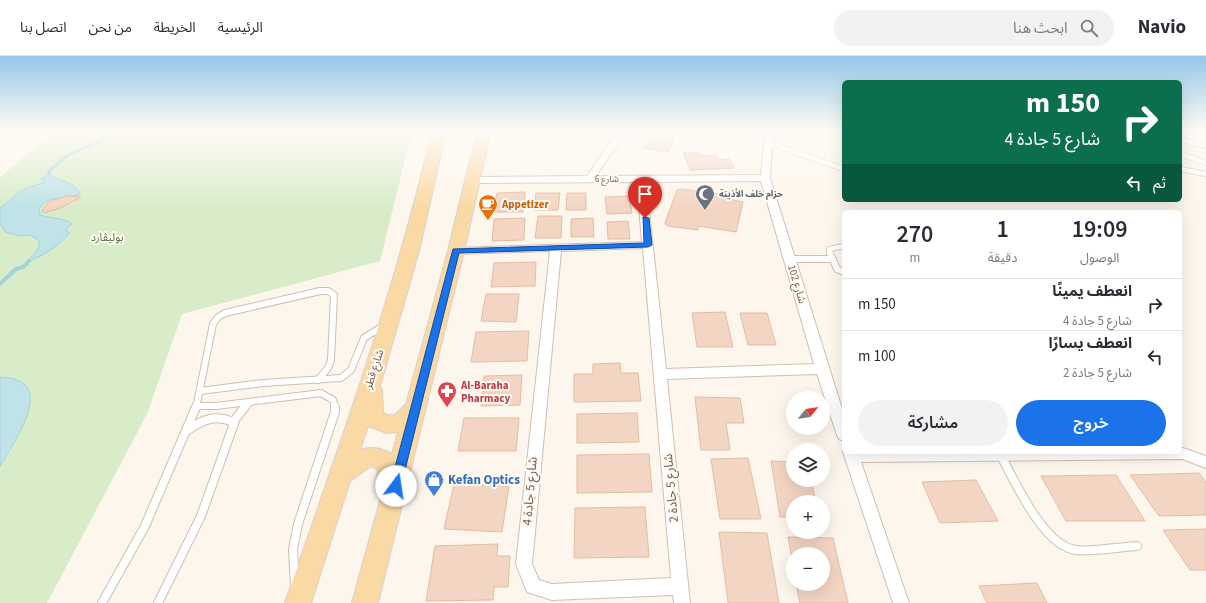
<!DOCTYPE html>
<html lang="ar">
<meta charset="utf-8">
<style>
body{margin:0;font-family:"Source Sans 3","Noto Sans Arabic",sans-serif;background:#f2f2f3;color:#2b2b33;direction:rtl;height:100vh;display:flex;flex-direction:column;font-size:15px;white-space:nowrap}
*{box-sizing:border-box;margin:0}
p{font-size:13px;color:#7c7c81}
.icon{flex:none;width:22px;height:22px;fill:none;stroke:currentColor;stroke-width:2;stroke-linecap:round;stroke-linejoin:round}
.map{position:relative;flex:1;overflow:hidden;direction:ltr}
.panel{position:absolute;left:842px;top:154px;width:340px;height:244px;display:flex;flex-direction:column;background:#fff;border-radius:6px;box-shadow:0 4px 16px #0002;direction:rtl}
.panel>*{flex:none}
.guide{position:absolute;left:842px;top:24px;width:340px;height:122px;border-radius:6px;box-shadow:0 4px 16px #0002;direction:rtl;background:#0b6e4f;color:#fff;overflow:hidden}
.needle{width:26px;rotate:60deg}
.controls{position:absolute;left:786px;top:335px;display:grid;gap:8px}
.controls a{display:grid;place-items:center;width:44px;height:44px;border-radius:50%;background:#fff;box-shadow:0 4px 16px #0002;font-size:20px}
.pin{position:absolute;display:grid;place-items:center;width:34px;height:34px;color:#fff;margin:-41px -17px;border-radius:50% 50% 50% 0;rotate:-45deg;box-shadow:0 0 4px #0007}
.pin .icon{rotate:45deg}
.me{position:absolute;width:44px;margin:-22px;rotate:14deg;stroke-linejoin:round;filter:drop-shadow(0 0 3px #0008)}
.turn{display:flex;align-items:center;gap:14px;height:84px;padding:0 16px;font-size:18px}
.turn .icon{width:52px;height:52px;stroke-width:2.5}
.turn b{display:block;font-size:28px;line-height:34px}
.then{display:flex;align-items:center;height:38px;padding:0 16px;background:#0003;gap:8px;font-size:15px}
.eta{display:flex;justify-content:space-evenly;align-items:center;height:68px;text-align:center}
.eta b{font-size:24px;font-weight:600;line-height:28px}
.action{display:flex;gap:8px;margin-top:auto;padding:8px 16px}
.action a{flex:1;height:46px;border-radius:24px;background:#1a73e8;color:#fff;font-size:16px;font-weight:600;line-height:46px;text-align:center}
.action a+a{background:#f2f2f3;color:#2b2b33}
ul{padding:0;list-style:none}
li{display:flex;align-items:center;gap:12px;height:52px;padding:0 16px;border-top:1px solid #e1e1e2}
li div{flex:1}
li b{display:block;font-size:15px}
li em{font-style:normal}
header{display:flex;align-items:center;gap:24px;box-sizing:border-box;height:56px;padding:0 20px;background:#fff;border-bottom:1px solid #e1e1e2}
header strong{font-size:19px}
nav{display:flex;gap:22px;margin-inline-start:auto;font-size:14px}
.search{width:280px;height:36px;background:#f2f2f3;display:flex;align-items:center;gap:10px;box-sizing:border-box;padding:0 14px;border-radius:22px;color:#7c7c81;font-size:15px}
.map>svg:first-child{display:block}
</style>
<header>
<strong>Navio</strong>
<div class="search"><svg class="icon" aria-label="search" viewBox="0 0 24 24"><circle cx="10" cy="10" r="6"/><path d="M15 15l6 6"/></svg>ابحث هنا</div>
<nav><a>الرئيسية</a><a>الخريطة</a><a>من نحن</a><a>اتصل بنا</a></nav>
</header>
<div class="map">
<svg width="1206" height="547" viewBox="0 0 1206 547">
<rect width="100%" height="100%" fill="#fdf6ec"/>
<path fill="#d8ecc9" d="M55,75H412L380,205L182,258L147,358L47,547H0V121Z"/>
<g fill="#bfe3e8" stroke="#a5d3da">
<path d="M49,118C59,126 75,125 80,138C66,144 48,138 39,153L40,159C51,163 63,161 72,168L68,171L66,175L70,177C56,191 49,197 29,205L28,204C32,200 43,190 38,184C36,182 32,181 30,179L21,180L5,176L0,167V152L22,134L45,126L41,123Z"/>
<path d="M0,321C60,323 15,383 0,411Z"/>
</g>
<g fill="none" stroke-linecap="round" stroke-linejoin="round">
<path stroke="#a5d3da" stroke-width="3" d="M49,118V115L68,99L102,84L111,75"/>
<path stroke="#a5d3da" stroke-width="4" d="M0,228L16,213L23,211L29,205"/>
</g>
<g fill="#f3d5c3" stroke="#e6bba3">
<path d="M652,79L675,83L668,96L644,92Z"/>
<path d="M699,96L700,100L716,99L718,104L729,103L734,112L690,114L683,97Z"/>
<path d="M681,133L720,138L719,141L743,146L736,176L698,170V174L668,170L665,168L666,164L677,134Z"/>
<path d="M525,136L523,156H494L497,137Z"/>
<path d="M536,137H560L558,154H534Z"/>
<path d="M567,137H586V154H566Z"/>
<path d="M68,140L81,141L60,152L44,157L42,154L50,145Z"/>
<path d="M629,140L632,157L607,158L605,141Z"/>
<path d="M538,160H562L561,182H535Z"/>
<path d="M525,162L524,184L492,185L494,163Z"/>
<path d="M593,162L594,181H571V163Z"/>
<path d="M628,165L630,183H608L607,166Z"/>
<path d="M536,206L535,230L491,231L494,207Z"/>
<path d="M486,238H519L516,266L481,265Z"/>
<path d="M725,256L733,291H697L692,257Z"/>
<path d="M740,257H767L776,289H748Z"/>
<path d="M529,275L527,305L471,306L476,276Z"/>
<path d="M620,307L621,317H638L641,345L574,346V318H593V308Z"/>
<path d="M522,319L520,349L481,350L484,320Z"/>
<path d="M695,341L740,342L744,367H726L730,394H701Z"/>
<path d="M637,357L639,386L577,387V358Z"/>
<path d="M464,362H519L516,395H458Z"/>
<path d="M649,398L652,436L577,437V399Z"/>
<path d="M748,402L761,463H720L711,403Z"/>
<path d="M771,405L793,406V424H811L816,446H793V461H780Z"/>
<path d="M1199,417L1206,426V459L1159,460L1130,419Z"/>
<path d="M1116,419L1145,465H1066L1041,420Z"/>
<path d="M976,424L998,465L940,467L922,426Z"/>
<path d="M454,428L509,430L502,476L444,473Z"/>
<path d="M645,451L649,501L574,502L575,452Z"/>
<path d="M1206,473V514H1190L1163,474Z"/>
<path d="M719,476L767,477L779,547H728Z"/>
<path d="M788,481L833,482L848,547H800L796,528H823V498H793V509Z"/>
<path d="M498,488L497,500H510L508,531H494L493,544L426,545L435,490Z"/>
<path d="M1037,527L1047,547H987L979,530Z"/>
</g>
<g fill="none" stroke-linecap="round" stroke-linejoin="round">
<defs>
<g id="service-far2">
<path d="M838,75L844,77"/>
<path d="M1180,83L1206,90"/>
<path d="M768,87L844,113"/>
<path d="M1180,98L1206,107"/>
<path d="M1180,113L1206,118"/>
<path d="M831,198L829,193L844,190"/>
</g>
<g id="service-far1">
<path d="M830,197L837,213L844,216"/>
<path d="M789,203H832"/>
<path d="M200,335L263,327L341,322L351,314L364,282L383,270"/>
<path d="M197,350H216L321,337L333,344L335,352"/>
<path d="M196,352L213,268L218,261L225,257L320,235H328L334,239L331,304L328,312L318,324"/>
<path d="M245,352L250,346"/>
</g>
<g id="service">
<path d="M188,374C203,363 217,358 234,367"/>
<path d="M1000,398C1015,425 1043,490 1076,494C1091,496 1121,491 1137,490"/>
<path d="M295,530L293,493L298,468L335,356V351"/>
<path d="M102,547L145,470L196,351"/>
<path d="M158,547L201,460L236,362L245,351"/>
</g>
<g id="minor">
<path d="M618,75H626L596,120L761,119L764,87L768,75H776L772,87L770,122L844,359V385L839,383L837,379L817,318L667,323L690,547H674L673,539L552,544L527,536L516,508L550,195L456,198L451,195L456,192L642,186L637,126L472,127L467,124L472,121L587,120ZM761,125L814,308L666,313L646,126ZM643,192L671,522L552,528L539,524L532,508L561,195Z"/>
<path d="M1180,391L1206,400V412L1182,403L861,406L909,547H893L843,396L844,394V396H1180Z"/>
</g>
<path id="primary" d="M432,75H446L419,195L380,330L382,334L383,356L387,359H395L406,348L448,195L477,75H491L464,195L378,547H352L381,441L376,433L378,414L371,410L350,425L311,547H285C339,391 395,236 432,75ZM368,370L387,377L398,376L392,398C381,392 372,390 360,394Z"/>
</defs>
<use href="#service-far2" stroke="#d1beb0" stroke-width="6"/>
<use href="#service-far1" stroke="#d1beb0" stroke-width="8"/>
<use href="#service" stroke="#d1beb0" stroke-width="10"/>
<use href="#minor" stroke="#d1beb0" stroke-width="2"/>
<use href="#primary" stroke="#dad1cd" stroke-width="2"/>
<use href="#service-far2" stroke="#fff" stroke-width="4.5"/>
<use href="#service-far1" stroke="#fff" stroke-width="6"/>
<use href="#service" stroke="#fff" stroke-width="8"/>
<use href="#minor" fill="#fff" fill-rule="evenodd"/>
<use href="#primary" fill="#fbd9a5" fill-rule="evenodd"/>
</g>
<linearGradient id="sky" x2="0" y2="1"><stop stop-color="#97c7e8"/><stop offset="0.49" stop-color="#fefbf6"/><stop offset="1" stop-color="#fefbf6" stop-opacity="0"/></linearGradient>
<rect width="1206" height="152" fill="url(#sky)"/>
<path fill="#1a73e8" stroke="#114b97" d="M643,161L649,162L652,189L648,191L459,197L401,430L400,433L396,435L392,433L390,430L453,193L644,187Z"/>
<defs>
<symbol id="mosque-pin" viewBox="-11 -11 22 30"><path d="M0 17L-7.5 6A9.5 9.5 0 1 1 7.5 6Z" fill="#6b7280" stroke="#fffaf3"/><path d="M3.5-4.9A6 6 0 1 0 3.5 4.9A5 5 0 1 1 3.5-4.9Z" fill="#fff"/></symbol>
<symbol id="cafe-pin" viewBox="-11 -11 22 30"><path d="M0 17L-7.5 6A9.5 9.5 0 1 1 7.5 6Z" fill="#e8710a" stroke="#fffaf3"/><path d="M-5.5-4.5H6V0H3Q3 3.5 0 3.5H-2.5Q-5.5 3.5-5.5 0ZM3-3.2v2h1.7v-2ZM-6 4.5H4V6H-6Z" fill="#fff"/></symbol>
<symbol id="pharmacy-pin" viewBox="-11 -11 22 30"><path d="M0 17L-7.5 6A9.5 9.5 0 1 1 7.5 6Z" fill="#e0444e" stroke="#fffaf3"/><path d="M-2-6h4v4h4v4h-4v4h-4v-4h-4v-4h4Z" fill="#fff"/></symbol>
<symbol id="shop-pin" viewBox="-11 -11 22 30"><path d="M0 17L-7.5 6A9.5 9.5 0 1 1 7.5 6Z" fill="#3f7fe0" stroke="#fffaf3"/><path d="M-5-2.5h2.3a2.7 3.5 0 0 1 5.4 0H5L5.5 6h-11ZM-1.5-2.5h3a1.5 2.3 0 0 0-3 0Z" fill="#fff"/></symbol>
</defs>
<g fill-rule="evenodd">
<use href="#mosque-pin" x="694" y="127" width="22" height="30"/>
<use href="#cafe-pin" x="477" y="137" width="22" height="30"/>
<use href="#pharmacy-pin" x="436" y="324" width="22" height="30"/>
<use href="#shop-pin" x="423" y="413" width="22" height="30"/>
</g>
<g text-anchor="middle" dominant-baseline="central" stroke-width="4" stroke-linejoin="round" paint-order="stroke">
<g font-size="9" fill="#7a5c4d" stroke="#fffaf3">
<text x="607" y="123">شارع 6</text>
</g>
<g font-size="9" font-weight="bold" fill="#5b616d" stroke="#fffaf3" text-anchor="start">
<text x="719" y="138">حزام خلف الأذينة</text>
</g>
<g font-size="11" font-weight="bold" fill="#c56008" stroke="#fffaf3" text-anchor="start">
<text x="502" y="148">Appetizer</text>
</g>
<g font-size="11" fill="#537a41" stroke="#fffaf3">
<text x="107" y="181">بوليڤارد</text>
</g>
<g font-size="11" fill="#7a5c4d" stroke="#fffaf3">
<text transform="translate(797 228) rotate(73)">شارع 102</text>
<text transform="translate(374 313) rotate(-72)">شارع قطر</text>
</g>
<g font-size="11" font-weight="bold" fill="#be3a42" stroke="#fffaf3" text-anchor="start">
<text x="461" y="329">Al-Baraha<tspan x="461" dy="13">Pharmacy</tspan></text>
</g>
<g font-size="13" font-weight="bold" fill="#366cbe" stroke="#fffaf3" text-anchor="start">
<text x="448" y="424">Kefan Optics</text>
</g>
<g font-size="13" fill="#7a5c4d" stroke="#fffaf3">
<text transform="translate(671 432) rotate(-95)">شارع 5 جادة 2</text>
<text transform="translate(530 435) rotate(-85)">شارع 5 جادة 4</text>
</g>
</g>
</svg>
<div class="controls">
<a><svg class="needle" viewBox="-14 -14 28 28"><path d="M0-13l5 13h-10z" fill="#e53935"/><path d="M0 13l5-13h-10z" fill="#7c7c81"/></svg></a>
<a><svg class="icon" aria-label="layers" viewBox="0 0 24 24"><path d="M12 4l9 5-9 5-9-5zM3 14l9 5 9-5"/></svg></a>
<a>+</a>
<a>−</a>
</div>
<div class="pin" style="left:645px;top:162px;background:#d93025"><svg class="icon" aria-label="arrive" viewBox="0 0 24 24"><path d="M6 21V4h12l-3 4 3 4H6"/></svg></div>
<svg class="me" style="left:396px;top:430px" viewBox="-20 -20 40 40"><circle r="19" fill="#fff"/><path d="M0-13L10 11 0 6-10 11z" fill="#1a73e8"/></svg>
<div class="guide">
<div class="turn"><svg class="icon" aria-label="right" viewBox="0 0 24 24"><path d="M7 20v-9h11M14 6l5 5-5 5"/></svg><div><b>150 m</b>شارع 5 جادة 4</div></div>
<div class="then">ثم<svg class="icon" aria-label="left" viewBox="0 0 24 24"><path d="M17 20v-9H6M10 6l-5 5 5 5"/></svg></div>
</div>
<section class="panel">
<div class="eta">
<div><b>19:09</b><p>الوصول</p></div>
<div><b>1</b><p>دقيقة</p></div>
<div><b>270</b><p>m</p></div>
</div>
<ul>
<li><svg class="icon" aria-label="right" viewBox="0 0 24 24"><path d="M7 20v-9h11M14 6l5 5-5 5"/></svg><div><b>انعطف يمينًا</b><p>شارع 5 جادة 4</p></div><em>150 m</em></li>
<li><svg class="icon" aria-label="left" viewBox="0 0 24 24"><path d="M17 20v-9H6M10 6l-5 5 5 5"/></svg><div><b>انعطف يسارًا</b><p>شارع 5 جادة 2</p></div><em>100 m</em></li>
</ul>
<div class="action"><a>خروج</a><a>مشاركة</a></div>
</section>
</div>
